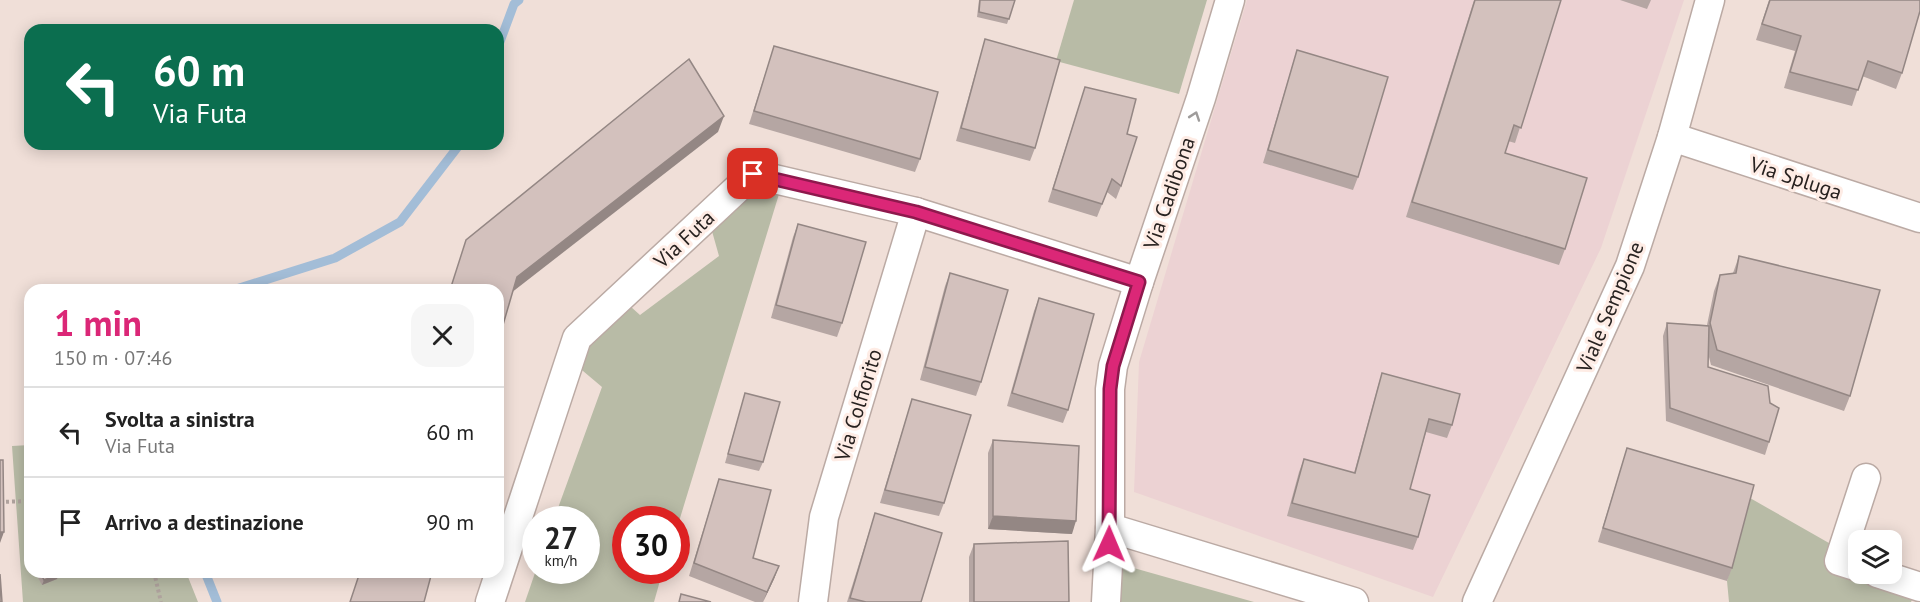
<!DOCTYPE html>
<html lang="it">
<meta charset="utf-8">
<style>
body{margin:0;font-family:"PT Sans",sans-serif;background:#f6f6f6;color:#222;height:100vh;display:flex;flex-direction:column;font-size:22px;white-space:nowrap}
*{box-sizing:border-box;margin:0}
p{font-size:20px;color:#767676}
.icon{flex:none;width:33px;height:33px;fill:none;stroke:currentColor;stroke-width:2;stroke-linecap:round;stroke-linejoin:round}
.map{position:relative;flex:1;overflow:hidden}
.drawer{position:absolute;left:24px;top:284px;width:480px;height:294px;display:flex;flex-direction:column;background:#fff;border-radius:18px;box-shadow:0 3px 15px #0003}
.drawer>*{flex:none}
.banner{position:absolute;left:24px;top:24px;width:480px;height:126px;border-radius:18px;box-shadow:0 3px 15px #0003;background:#0b6e4f;color:#fff;overflow:hidden}
.controls{position:absolute;left:1848px;top:530px;display:grid;gap:12px}
.controls a{display:grid;place-items:center;width:54px;height:54px;border-radius:12px;background:#fff;box-shadow:0 3px 15px #0003;font-size:30px}
.speed{position:absolute;left:522px;top:506px;display:flex;gap:12px;font-size:30px;font-weight:700;text-align:center}
.speed>*{display:grid;place-content:center;width:78px;height:78px;border-radius:50%;background:#fff;box-shadow:0 3px 15px #0003;line-height:1}
.speed small{font-size:15px;font-weight:400}
.speed .limit{border:9px solid #d22;background:#fff;color:#111}
.pin{position:absolute;display:grid;place-items:center;width:51px;height:51px;color:#fff;margin:-26px;border-radius:12px;box-shadow:0 3px 9px #0006}
.me{position:absolute;width:66px;margin:-33px;rotate:1deg;stroke-linejoin:round;filter:drop-shadow(0 0 4px #0008)}
.turn{display:flex;align-items:center;gap:21px;height:126px;padding:0 30px;font-size:27px}
.turn .icon{width:78px;height:78px;stroke-width:2.5}
.turn b{display:block;font-size:42px;line-height:51px}
.round{display:grid;place-items:center;flex:none;width:63px;height:63px;border-radius:18px;background:#f6f6f6}
.head{display:flex;align-items:center;justify-content:space-between;height:102px;padding:0 30px}
h1{font-size:36px;font-weight:700;line-height:45px;color:#db2777}
ul{padding:0;list-style:none}
li{display:flex;align-items:center;gap:18px;height:90px;padding:0 30px;border-top:2px solid #e0e0e0}
li div{flex:1}
li b{display:block;font-size:22px}
li em{font-style:normal}
.map>svg:first-child{display:block}
</style>
<div class="map">
<svg width="1920" height="602" viewBox="0 0 1920 602">
<rect width="100%" height="100%" fill="#f0dfd8"/>
<path fill="#ecd2d3" d="M1247,0H1684L1601,248L1433,597L1134,492L1139,362Z"/>
<g fill="#b8bba6">
<path d="M1074,0H1207L1179,94L1056,61Z"/>
<path d="M753,174L783,181L677,528L676,519H626V570H663L654,602H525L536,570H586V519H554L602,387L570,360L621,298L640,315L719,256L708,217Z"/>
<path d="M30,445V572H186L198,602H23L12,446Z"/>
<path d="M1750,498L1843,551L1918,586L1911,602H1729L1727,581Z"/>
<path d="M1109,561L1254,602H1106Z"/>
</g>
<g fill="none" stroke-linecap="round" stroke-linejoin="round">
<g stroke="#a3bdd7" stroke-width="9">
<path d="M498,47L514,4L519,0"/>
<path d="M233,290L335,258L400,222L460,144"/>
<path d="M205,572L217,602"/>
</g>
<defs>
<g id="minor">
<path d="M1672,137L1920,218"/>
<path d="M1110,528L1354,602"/>
<path d="M1858,567L1839,561L1866,478"/>
<path d="M1877,573L1920,587"/>
<path d="M490,602L577,338L753,174L916,212L1139,282"/>
<path d="M813,602L824,517L916,212"/>
<path d="M1106,602L1110,528V389L1113,366L1139,282L1201,98L1230,0"/>
<path d="M1477,602L1630,266L1672,137L1710,0"/>
</g>
</defs>
<use href="#minor" stroke="#bbaaa4" stroke-width="31"/>
<g stroke="#afa29d" stroke-width="4" stroke-dasharray="3 3" stroke-linecap="butt">
<path d="M0,502L30,501"/>
<path d="M154,572L161,602"/>
</g>
<use href="#minor" stroke="#fff" stroke-width="28"/>
</g>
<g fill="#b5a6a3">
<path d="M979,0H1015L1007,24L977,17Z"/>
<path d="M1474,0H1561L1515,143L1508,141L1505,153L1565,249L1559,265L1406,217Z"/>
<path d="M1620,0H1651L1647,9Z"/>
<path d="M1769,0H1920L1902,73L1896,89L1862,76L1852,106L1784,88L1795,51L1756,40Z"/>
<path d="M985,39L1035,148L1030,161L956,141L981,53Z"/>
<path d="M774,46L920,159L915,172L749,124Z"/>
<path d="M1297,50L1358,177L1353,190L1263,163Z"/>
<path d="M1085,87L1127,134L1121,186L1116,199L1107,192L1097,217L1048,202Z"/>
<path d="M798,224L842,323L837,337L771,318L793,237Z"/>
<path d="M1739,256L1850,396L1844,411L1711,365L1708,353V367L1769,442L1765,455L1666,421L1663,336L1667,323L1707,325L1714,291L1720,275L1733,273Z"/>
<path d="M950,273L981,382L976,396L920,380L945,286Z"/>
<path d="M1039,298L1068,410L1063,423L1007,406L1034,311Z"/>
<path d="M1382,373L1452,425L1447,438L1426,432L1410,489L1418,537L1413,550L1287,516L1299,472L1304,459L1354,473L1378,386Z"/>
<path d="M745,393L763,462L759,471L725,463Z"/>
<path d="M912,399L944,503L939,516L880,503Z"/>
<path d="M993,440L1072,534L988,529V453Z"/>
<path d="M1627,448L1732,568L1727,581L1598,542Z"/>
<path d="M719,479L753,558L779,566L774,579L763,602H755L689,576Z"/>
<path d="M875,513L921,602H847Z"/>
<path d="M974,544L1069,602H969V557Z"/>
<path d="M35,572H58L59,574L57,579L42,585Z"/>
</g>
<g fill="#948784">
<path d="M724,116L718,132L511,293L517,277Z"/>
<path d="M993,516L1076,521L1072,534L988,529Z"/>
<path d="M0,532H4L0,543Z"/>
<path d="M779,566L774,579L763,602L767,592Z"/>
<path d="M59,574L57,579L42,585L44,580Z"/>
</g>
<g fill="#d3c1bd" stroke="#948784" stroke-width="1.5">
<path d="M980,0H1015L1009,19L979,12Z"/>
<path d="M1475,0H1561L1521,128L1514,125L1505,153L1587,178L1565,249L1412,202Z"/>
<path d="M1770,0H1920V11L1902,73L1868,61L1858,90L1790,72L1801,36L1762,24Z"/>
<path d="M985,39L1060,60L1035,148L961,128Z"/>
<path d="M774,46L938,92L920,159L754,111Z"/>
<path d="M1297,50L1388,77L1358,177L1268,150Z"/>
<path d="M689,59L724,116L517,277L498,342V290H450L466,240Z"/>
<path d="M1085,87L1136,99L1127,134L1137,137L1121,186L1112,179L1102,204L1053,189Z"/>
<path d="M798,224L866,242L842,323L776,305Z"/>
<path d="M1739,256L1880,290L1850,396L1717,350L1710,323L1720,275L1736,273Z"/>
<path d="M950,273L1008,290L981,382L925,367Z"/>
<path d="M1039,298L1094,314L1068,410L1012,393Z"/>
<path d="M1667,323L1709,326L1708,367L1768,386L1770,403L1779,408L1769,442L1670,408Z"/>
<path d="M1382,373L1460,394L1452,425L1429,419L1410,489L1430,495L1418,537L1292,503L1304,459L1355,473Z"/>
<path d="M745,393L780,402L763,462L728,454Z"/>
<path d="M912,399L971,415L944,503L885,490Z"/>
<path d="M993,440L1079,446L1076,521L993,516Z"/>
<path d="M1627,448L1754,485L1732,568L1603,528Z"/>
<path d="M0,460H3L4,532H0Z"/>
<path d="M719,479L771,490L753,558L779,566L767,592L694,563Z"/>
<path d="M875,513L942,533L921,602H866L850,598Z"/>
<path d="M1068,541L1069,602H974V544Z"/>
<path d="M40,572H58L59,574L44,580Z"/>
<path d="M360,572H432L424,602H350Z"/>
<path d="M0,574L2,602H0Z"/>
<path d="M681,594L711,602H679Z"/>
</g>
<defs><path id="oneway-chevron" d="M-2-3.5L2.5 0L-2 3.5" fill="none" stroke-width="1.6" stroke-linecap="round" stroke-linejoin="round" transform="scale(1.5)"/></defs>
<use stroke="#9e9c9b" href="#oneway-chevron" transform="translate(1195 116) rotate(-71)"/>
<g fill="none" stroke-linecap="round" stroke-linejoin="round">
<defs>
<path id="route" d="M753,174L916,212L1139,282L1113,366L1110,389L1109,544"/>
</defs>
<use href="#route" stroke="#8e194d" stroke-width="15"/>
<use href="#route" stroke="#db2777" stroke-width="10"/>
</g>
<g text-anchor="middle" dominant-baseline="central" stroke-width="6" stroke-linejoin="round" paint-order="stroke">
<g font-size="21" fill="#282220" stroke="#feece5">
<text transform="translate(1796 178) rotate(18)">Via Spluga</text>
<text transform="translate(1169 193) rotate(-71)">Via Cadibona</text>
<text transform="translate(684 239) rotate(-43)">Via Futa</text>
<text transform="translate(1610 307) rotate(-67)">Viale Sempione</text>
<text transform="translate(858 405) rotate(-73)">Via Colfiorito</text>
</g>
</g>
</svg>
<div class="controls">
<a><svg class="icon" aria-label="layers" viewBox="0 0 24 24"><path d="M12 4l9 5-9 5-9-5zM3 14l9 5 9-5"/></svg></a>
</div>
<div class="speed"><div>27<small>km/h</small></div><div class="limit">30</div></div>
<div class="pin" style="left:753px;top:174px;background:#d93025"><svg class="icon" aria-label="arrive" viewBox="0 0 24 24"><path d="M6 21V4h12l-3 4 3 4H6"/></svg></div>
<svg class="me" style="left:1109px;top:544px" viewBox="-20 -20 40 40"><path d="M0-17L14 15 0 8-14 15z" fill="#db2777" stroke="#fff" stroke-width="4"/></svg>
<div class="banner">
<div class="turn"><svg class="icon" aria-label="left" viewBox="0 0 24 24"><path d="M17 20v-9H6M10 6l-5 5 5 5"/></svg><div><b>60 m</b>Via Futa</div></div>
</div>
<section class="drawer">
<div class="head"><div><h1>1 min</h1><p>150 m · 07:46</p></div><a class="round"><svg class="icon" aria-label="close" viewBox="0 0 24 24"><path d="M6 6l12 12M18 6L6 18"/></svg></a></div>
<ul>
<li><svg class="icon" aria-label="left" viewBox="0 0 24 24"><path d="M17 20v-9H6M10 6l-5 5 5 5"/></svg><div><b>Svolta a sinistra</b><p>Via Futa</p></div><em>60 m</em></li>
<li><svg class="icon" aria-label="arrive" viewBox="0 0 24 24"><path d="M6 21V4h12l-3 4 3 4H6"/></svg><div><b>Arrivo a destinazione</b></div><em>90 m</em></li>
</ul>
</section>
</div>
